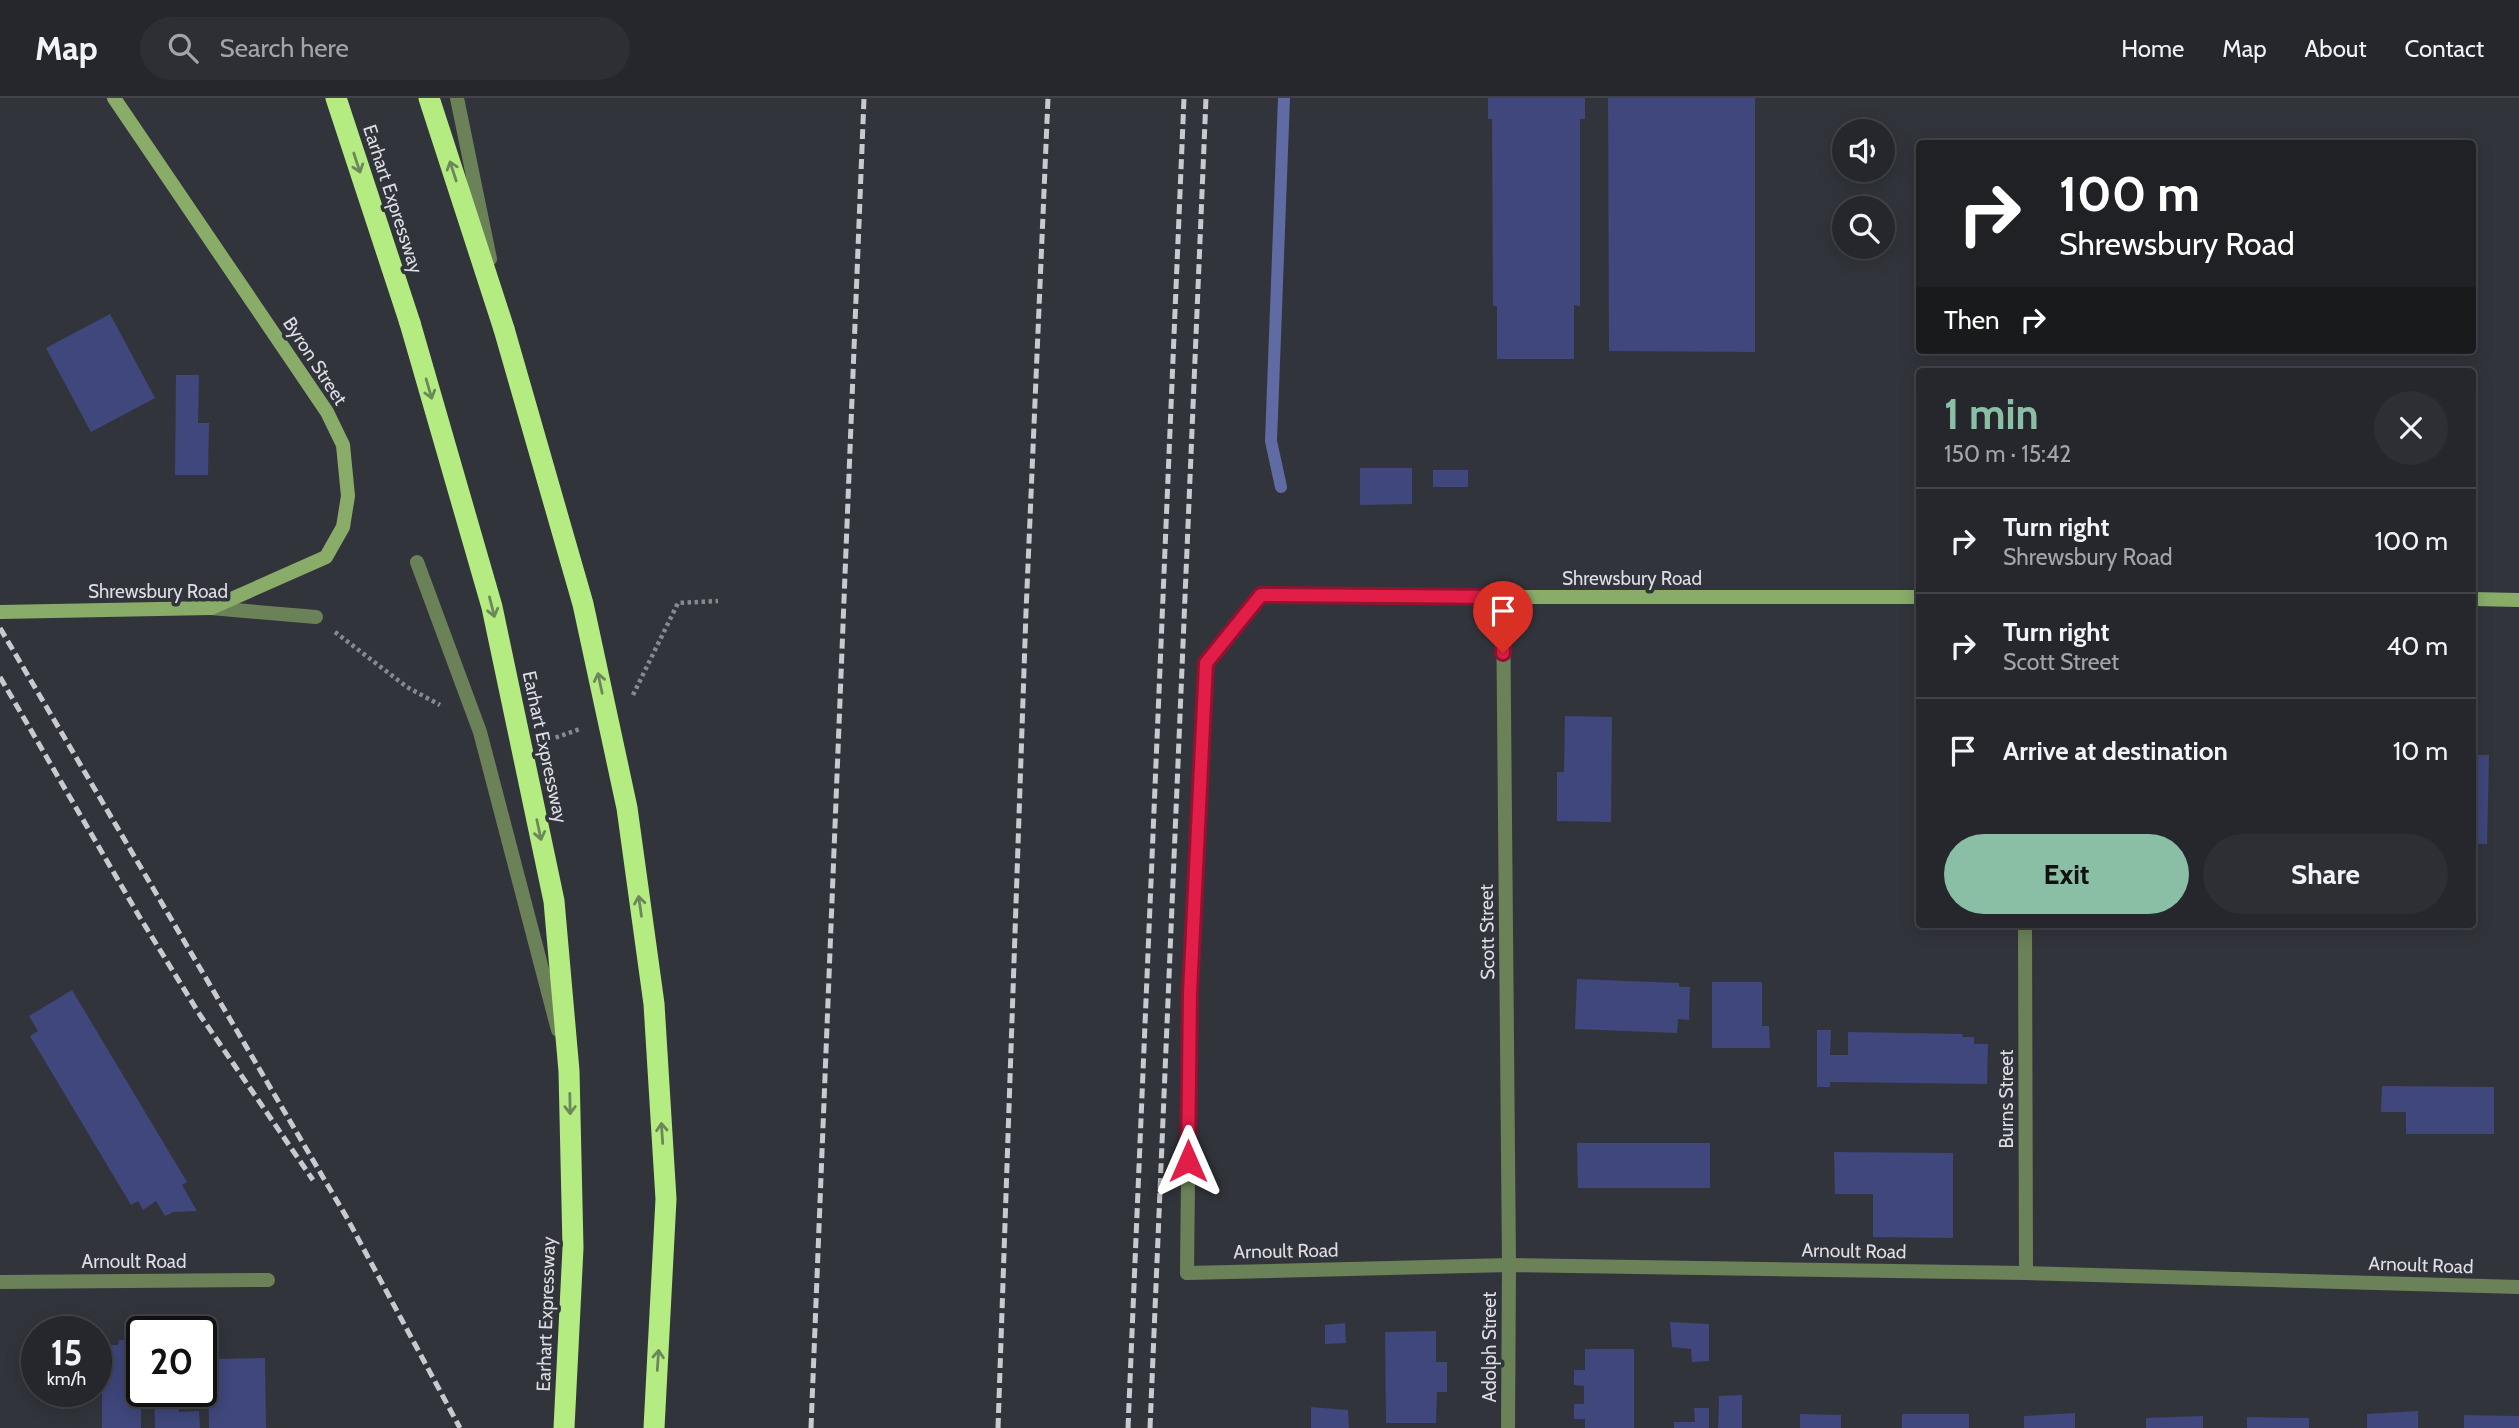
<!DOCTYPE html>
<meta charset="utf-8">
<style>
body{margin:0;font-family:Cabin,sans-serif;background:#2e2f35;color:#f1f3f6;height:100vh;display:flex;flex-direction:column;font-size:26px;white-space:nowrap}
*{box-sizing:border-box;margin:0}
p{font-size:23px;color:#a4a5aa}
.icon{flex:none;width:38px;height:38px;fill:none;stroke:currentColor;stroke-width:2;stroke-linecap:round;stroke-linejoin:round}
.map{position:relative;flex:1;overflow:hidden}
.details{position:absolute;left:1916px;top:270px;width:560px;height:560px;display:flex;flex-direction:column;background:#26272d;border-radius:7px;box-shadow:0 4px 18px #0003,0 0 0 2px #424449}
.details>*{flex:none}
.top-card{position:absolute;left:1916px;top:42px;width:560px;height:214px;border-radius:7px;box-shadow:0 4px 18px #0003,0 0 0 2px #424449;background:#202124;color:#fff;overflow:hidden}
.fabs{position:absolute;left:1832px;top:21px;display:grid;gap:14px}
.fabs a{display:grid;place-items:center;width:63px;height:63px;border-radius:50%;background:#26272d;box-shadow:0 4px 18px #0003,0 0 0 2px #424449;font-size:35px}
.speed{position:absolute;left:21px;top:1218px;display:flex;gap:14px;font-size:35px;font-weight:700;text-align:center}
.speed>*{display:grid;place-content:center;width:91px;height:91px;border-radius:50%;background:#26272d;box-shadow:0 4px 18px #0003,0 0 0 2px #424449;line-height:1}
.speed small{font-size:18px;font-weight:400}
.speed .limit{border:4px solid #111;border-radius:10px;background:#fff;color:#111}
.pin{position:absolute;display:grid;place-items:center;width:60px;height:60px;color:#fff;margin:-72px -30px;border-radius:50% 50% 50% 0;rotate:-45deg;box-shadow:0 0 7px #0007}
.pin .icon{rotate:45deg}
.me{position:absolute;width:77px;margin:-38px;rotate:0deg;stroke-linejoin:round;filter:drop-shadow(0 0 5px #0008)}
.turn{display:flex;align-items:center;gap:24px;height:147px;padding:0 28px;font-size:32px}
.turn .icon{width:91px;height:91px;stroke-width:2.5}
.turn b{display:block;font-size:49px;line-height:60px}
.then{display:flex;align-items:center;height:66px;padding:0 28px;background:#0003;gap:14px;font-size:26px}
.round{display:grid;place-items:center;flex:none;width:74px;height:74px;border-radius:37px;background:#2e2f35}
.headline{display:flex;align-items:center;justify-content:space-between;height:119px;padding:0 28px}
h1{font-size:42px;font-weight:700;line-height:52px;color:#8abfa5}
.action{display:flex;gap:14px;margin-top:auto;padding:14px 28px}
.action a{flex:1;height:80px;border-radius:42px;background:#8abfa5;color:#111;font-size:28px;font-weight:700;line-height:80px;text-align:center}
.action a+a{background:#2e2f35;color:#f1f3f6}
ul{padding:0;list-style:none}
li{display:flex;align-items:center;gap:21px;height:105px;padding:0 28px;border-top:2px solid #424449}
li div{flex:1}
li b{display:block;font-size:26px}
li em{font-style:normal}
header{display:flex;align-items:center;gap:42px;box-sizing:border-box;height:98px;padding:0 35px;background:#26272d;border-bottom:2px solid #424449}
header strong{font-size:33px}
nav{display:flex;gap:38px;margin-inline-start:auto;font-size:24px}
.search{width:490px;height:63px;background:#2e2f35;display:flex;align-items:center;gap:18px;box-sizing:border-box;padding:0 24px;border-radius:38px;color:#a4a5aa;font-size:26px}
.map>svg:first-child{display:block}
</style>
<header>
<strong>Map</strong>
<div class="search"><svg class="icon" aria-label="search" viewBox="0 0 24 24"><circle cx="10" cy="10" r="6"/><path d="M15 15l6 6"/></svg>Search here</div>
<nav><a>Home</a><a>Map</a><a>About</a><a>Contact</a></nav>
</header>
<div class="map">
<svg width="2519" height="1330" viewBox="0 0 2519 1330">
<rect width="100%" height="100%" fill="#32343c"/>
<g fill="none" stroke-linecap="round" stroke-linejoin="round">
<path stroke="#616ba3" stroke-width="12" d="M1281,389L1271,343L1284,0"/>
</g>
<g fill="#3f477c">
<path d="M1488,0H1585V21H1580V208L1574,207V261H1497V208H1493L1492,21H1488Z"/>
<path d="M1608,0H1755V254L1609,253Z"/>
<path d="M110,216L155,300L91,334L46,250Z"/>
<path d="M176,277H199L198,325H209L208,377H175Z"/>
<path d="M1360,370H1412V406L1360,407Z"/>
<rect x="1433" y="372" width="35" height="17"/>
<path d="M1565,618L1612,619L1611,724L1557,723V674H1564Z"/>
<path d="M2473,657H2489L2487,746H2473Z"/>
<path d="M1577,881L1679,885V889H1690L1689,922L1678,921L1677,935L1575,931Z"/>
<path d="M1712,884H1762V928H1769L1770,950H1712Z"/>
<path d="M72,892L187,1084L182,1087L197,1113L173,1114L165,1118L156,1103L143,1112L138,1103L131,1107L30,938L38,933L29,918Z"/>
<path d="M1817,932H1831L1830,957H1848V934L1963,936L1962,939H1974V946H1988L1987,986L1830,984V989H1817Z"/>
<path d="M2382,988L2494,989V1036H2406V1014H2381Z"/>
<path d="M1577,1045H1710V1090H1578Z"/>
<path d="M1834,1054L1953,1055V1140L1873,1139V1096H1835Z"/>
<path d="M1670,1224L1709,1226V1263L1692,1264L1691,1251L1672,1249Z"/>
<path d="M1345,1225L1346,1245L1325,1246V1227Z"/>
<path d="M1436,1233V1264H1447V1294H1437L1436,1325H1386L1385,1234Z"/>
<path d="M119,1242H141V1330H102V1247H118Z"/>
<path d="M1585,1251H1634V1330H1585V1321H1574V1306H1584V1288L1574,1287V1272H1585Z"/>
<path d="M265,1260L266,1330H209L208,1261Z"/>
<path d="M154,1293H179V1314L199,1313L200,1330H155Z"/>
<path d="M1742,1297V1330H1718L1719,1298Z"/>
<path d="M1311,1309L1348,1312L1349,1330H1311Z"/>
<path d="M1694,1310H1709V1330H1674V1324H1695Z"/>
<path d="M2418,1313V1330H2367V1316Z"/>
<path d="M2075,1315V1330H2024V1318Z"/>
<path d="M1800,1316L1841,1317V1330H1800Z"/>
<rect x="1902" y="1316" width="67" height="14"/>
<path d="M2464,1317L2519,1318V1330H2464Z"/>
<path d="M2203,1318V1330H2146V1320Z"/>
<path d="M2247,1319L2309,1320V1330H2247Z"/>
</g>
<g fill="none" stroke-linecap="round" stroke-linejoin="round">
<g stroke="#87898f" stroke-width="4.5" stroke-dasharray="3.5 3.5" stroke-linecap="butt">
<path d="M335,534L407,589L440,607"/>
<path d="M633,597L678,505L718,503"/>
<path d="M549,642L580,631"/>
</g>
<g stroke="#6b8258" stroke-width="14">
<path d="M457,0L490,161"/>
<path d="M1187,1175L1190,895L1206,565L1260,497"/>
</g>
<g stroke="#6b8258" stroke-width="14">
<path d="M1503,499L1509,1167L1508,1330"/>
<path d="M211,510L316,519"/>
<path d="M2025,826L2026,1175"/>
<path d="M1187,1175L1509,1167L2026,1175L2519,1189"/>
<path d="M0,1184L268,1182"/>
</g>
<g stroke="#89ad69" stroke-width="14">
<path d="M1260,497L1503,499H1920"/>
<path d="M2473,501L2519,502"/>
<path d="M0,514L211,510L326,459L343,429L348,398L343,347L327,314L114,0"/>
</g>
<g stroke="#b4ec81" stroke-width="21">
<path d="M336,0L410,225"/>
<path d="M429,0L504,231"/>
</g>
<g stroke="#c8cacf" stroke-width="5" stroke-dasharray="10 5" stroke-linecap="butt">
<path d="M0,530L347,1120L460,1330"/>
<path d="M0,579L139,818L200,917L313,1082"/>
<path d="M811,1330L864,0"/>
<path d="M998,1330L1026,514L1048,0"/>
<path d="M1128,1330L1184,0"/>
<path d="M1150,1330L1206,0"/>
</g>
<path stroke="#6b8258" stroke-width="14" d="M417,464L480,634L558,932"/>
<g stroke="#b4ec81" stroke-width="21">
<path d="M410,225L492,509L554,803L569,973L573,1150L564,1330"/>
<path d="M504,231L583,506L627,710L654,906L666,1101L654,1330"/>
</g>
</g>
<defs><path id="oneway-shaft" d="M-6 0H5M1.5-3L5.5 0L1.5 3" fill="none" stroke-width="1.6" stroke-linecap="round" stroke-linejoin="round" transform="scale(1.75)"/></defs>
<g stroke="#6c875b">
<use href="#oneway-shaft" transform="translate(357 65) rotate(72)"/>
<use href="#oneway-shaft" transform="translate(453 73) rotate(-108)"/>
<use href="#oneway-shaft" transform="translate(429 291) rotate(74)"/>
<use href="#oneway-shaft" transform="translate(492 509) rotate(76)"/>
<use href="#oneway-shaft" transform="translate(600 585) rotate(-102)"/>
<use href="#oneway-shaft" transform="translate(539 732) rotate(78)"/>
<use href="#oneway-shaft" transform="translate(640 808) rotate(-98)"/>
<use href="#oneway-shaft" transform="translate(570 1006) rotate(89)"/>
<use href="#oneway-shaft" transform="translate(662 1035) rotate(-94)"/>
<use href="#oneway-shaft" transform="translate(658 1262) rotate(-86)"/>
</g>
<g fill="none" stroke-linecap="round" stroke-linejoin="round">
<defs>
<path id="route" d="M1188,1063L1190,895L1206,565L1261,497L1503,499V555"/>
</defs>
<use href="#route" stroke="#92132f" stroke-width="18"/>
<use href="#route" stroke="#e11d48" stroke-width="12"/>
</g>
<g text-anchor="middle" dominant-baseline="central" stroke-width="7" stroke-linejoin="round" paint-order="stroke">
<g font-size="19" fill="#dddee3" stroke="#32343c">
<text transform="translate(393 101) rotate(72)">Earhart Expressway</text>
<text transform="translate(315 263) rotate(57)">Byron Street</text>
<text x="1632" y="480">Shrewsbury Road</text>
<text x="158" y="493">Shrewsbury Road</text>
<text transform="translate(545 649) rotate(78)">Earhart Expressway</text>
<text transform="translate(1487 834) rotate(-91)">Scott Street</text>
<text transform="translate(2006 1001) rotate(-90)">Burns Street</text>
<text transform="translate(1286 1153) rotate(-1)">Arnoult Road</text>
<text transform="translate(1854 1153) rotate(1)">Arnoult Road</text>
<text x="134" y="1163">Arnoult Road</text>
<text transform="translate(2421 1167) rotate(2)">Arnoult Road</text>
<text transform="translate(546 1216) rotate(-88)">Earhart Expressway</text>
<text transform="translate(1489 1249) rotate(-90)">Adolph Street</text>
</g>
</g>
</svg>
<div class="fabs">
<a><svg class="icon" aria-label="sound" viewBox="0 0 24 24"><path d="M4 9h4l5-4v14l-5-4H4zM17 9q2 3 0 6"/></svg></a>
<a><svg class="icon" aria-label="search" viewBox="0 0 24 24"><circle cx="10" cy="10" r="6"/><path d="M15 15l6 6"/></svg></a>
</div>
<div class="speed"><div>15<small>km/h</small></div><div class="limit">20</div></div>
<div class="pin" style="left:1503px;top:555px;background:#d93025"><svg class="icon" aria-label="arrive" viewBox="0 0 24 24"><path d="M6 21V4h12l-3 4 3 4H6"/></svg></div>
<svg class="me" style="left:1188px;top:1063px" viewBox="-20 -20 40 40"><path d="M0-17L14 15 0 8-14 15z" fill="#e11d48" stroke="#fff" stroke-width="4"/></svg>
<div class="top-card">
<div class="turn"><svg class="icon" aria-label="right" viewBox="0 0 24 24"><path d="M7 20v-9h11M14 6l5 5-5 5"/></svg><div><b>100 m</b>Shrewsbury Road</div></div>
<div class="then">Then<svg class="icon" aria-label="right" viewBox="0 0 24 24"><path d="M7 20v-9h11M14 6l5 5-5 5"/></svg></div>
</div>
<section class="details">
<div class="headline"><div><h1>1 min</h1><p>150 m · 15:42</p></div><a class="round"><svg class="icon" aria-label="close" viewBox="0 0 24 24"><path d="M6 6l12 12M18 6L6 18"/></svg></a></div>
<ul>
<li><svg class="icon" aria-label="right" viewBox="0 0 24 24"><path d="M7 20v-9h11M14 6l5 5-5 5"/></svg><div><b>Turn right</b><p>Shrewsbury Road</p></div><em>100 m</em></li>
<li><svg class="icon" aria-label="right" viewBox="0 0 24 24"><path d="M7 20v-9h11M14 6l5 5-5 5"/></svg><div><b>Turn right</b><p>Scott Street</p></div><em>40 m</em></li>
<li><svg class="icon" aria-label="arrive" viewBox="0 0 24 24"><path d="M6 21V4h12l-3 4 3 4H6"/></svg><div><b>Arrive at destination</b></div><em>10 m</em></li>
</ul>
<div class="action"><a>Exit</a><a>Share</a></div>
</section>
</div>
